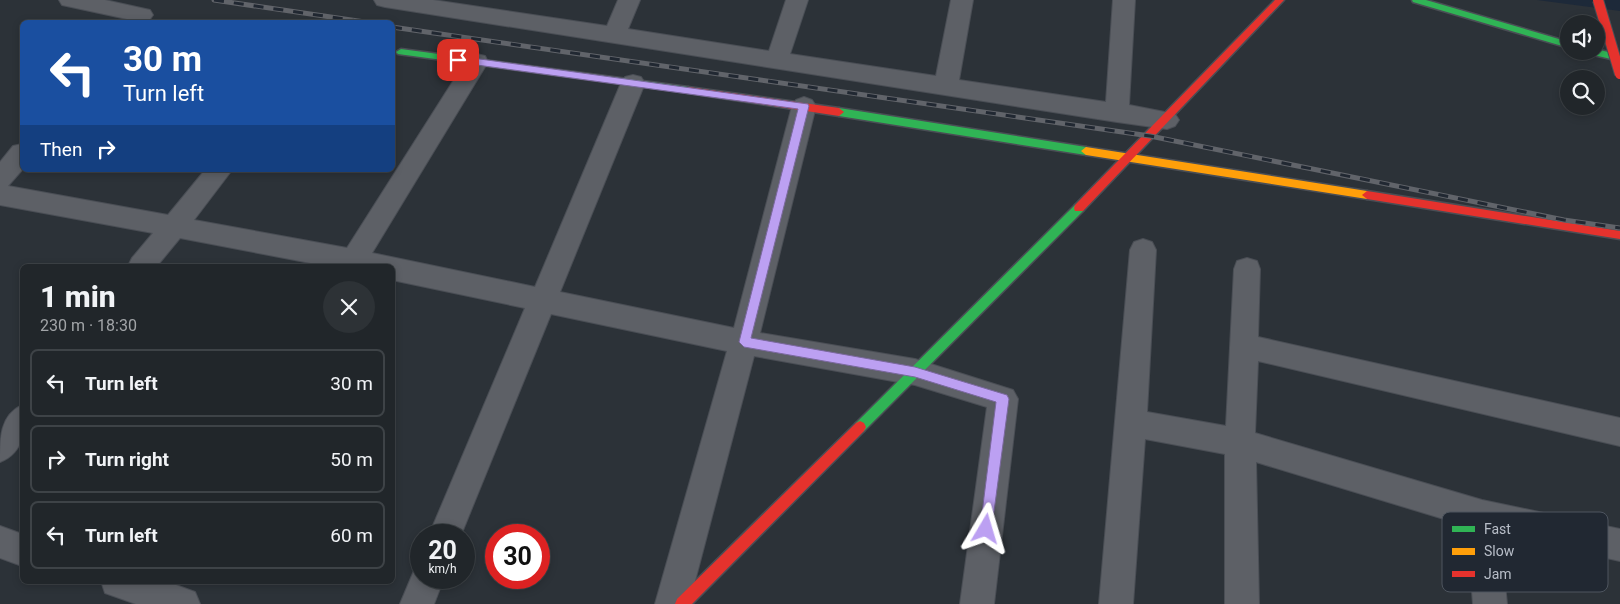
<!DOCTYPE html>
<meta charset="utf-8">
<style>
body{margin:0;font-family:Roboto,sans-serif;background:#2d3236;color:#f1f3f6;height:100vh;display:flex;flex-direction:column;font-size:19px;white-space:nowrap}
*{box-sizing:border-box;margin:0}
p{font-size:16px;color:#a2a5a8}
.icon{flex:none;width:28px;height:28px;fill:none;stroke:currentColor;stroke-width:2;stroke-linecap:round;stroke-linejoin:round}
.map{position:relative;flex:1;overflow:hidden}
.drawer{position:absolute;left:20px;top:264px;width:375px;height:320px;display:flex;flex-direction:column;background:#21262a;border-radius:8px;box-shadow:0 2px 8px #0003,0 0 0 1px #3e4347}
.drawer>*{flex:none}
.hud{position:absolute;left:20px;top:20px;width:375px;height:152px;border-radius:8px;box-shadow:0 2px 8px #0003,0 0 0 1px #3e4347;background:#1a4fa0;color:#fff;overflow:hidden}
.controls{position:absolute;left:1560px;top:15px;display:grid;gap:10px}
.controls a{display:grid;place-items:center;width:45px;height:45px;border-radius:50%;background:#21262a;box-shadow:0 2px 8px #0003,0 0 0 1px #3e4347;font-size:25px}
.speed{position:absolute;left:410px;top:524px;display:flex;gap:10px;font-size:25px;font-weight:700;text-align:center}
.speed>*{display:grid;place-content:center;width:65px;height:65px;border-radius:50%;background:#21262a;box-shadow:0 2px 8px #0003,0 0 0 1px #3e4347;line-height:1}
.speed small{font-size:12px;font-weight:400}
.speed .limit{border:8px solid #d22;background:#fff;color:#111}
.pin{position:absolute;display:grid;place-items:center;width:42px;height:42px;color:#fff;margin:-21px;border-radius:10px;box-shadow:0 2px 8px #0006}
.me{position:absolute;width:55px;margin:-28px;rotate:7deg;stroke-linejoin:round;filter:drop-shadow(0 0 4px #0008)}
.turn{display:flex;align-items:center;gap:18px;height:105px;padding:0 20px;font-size:22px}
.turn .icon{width:65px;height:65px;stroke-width:2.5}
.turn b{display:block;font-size:35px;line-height:42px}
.then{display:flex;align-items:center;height:48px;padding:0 20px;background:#0003;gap:10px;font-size:19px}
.round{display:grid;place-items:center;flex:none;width:52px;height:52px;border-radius:26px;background:#2d3236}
.head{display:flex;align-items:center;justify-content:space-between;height:85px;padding:0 20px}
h1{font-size:30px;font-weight:800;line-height:38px}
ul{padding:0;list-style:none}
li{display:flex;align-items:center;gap:15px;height:68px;margin:0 10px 8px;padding:0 10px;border:2px solid #3e4347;border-radius:8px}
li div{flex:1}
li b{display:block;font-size:19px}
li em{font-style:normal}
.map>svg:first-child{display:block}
</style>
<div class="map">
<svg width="1620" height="604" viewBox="0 0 1620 604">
<rect width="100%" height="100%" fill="#2c3238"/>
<path fill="#1d2939" d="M1537,0H1620V11Z"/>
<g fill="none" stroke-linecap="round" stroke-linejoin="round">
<defs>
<g id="street">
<path d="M59,0H105L150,10L153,15L148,22H125L127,19L62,5Z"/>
<path d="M374,0H433L607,26L618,0H640L628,29L769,51L786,0H808L790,54L936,76L951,0H973L959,80L1106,102L1113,0H1135L1129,105L1175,114L1179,120L1175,126L1167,129L1117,122L385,7L377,5Z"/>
<path d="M477,54L485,56L488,62L372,253L535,287L621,83L625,77L633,75L641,77L645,83L560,292L734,328L792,106L796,100L804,97L812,100L816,106L760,333L915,359L1013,390L1018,399L994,604H960L987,407L915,385L754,356L689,604H655L727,351L551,314L461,535H429L525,308L392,280V266H326L180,238L157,266H128L132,258L153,233L0,205V162L13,146L22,144V170L8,186L168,215L205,170H232L194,220L347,248L469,56Z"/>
<path d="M1143,239L1152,242L1156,250L1147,412L1226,426L1234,269L1237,261L1247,258L1257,261L1260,269L1258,337L1620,418V446L1258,361L1255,433L1482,500L1620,529V561L1500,534L1507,604H1473L1467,526L1256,462L1259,604H1225V454L1145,439L1133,604H1099L1130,250L1134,242Z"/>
<path d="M22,405C25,429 25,452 0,462C0,437 0,416 22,405Z"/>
<path d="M0,526L22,534V566L0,558Z"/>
<path d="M421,564V578H444L434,604H400L416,566Z"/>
<path d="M101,581H165L195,592L200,604H136L105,593Z"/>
</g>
<g id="fast">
<path d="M1412,0H1426L1569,42V48L1413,2Z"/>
<path d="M401,49L688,87L693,90L688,93L398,54L396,52Z"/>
<path d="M1596,49L1620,55V61L1589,54L1584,51H1596Z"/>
<path d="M839,108L1086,147L1091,151L1086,155L839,116L834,112Z"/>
<path d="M1079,204L1084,208L1083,211L864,431L860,433L856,431L854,427L856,423L1075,205Z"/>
</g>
<path id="slow" d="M1086,147L1367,191L1372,195L1367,199L1086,155L1081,151Z"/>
<g id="jam">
<path d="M1275,0H1284L1083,211H1075L1074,208L1075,205Z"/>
<path d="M688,87L839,108L844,112L839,116L688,93L683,90Z"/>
<path d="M1367,191L1620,231V239L1367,199L1362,195Z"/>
<path d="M860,421L864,423L866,427L864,431L692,604H675L677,599L856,423Z"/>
</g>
</defs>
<use href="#street" stroke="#4a4e55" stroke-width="2"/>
<use href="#fast" stroke="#4a4e55" stroke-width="3"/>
<use href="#slow" stroke="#4a4e55" stroke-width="3"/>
<use href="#jam" stroke="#4a4e55" stroke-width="3"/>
<use href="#street" fill="#5d6066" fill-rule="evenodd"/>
<use href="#fast" fill="#30b455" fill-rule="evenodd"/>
<use href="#slow" fill="#ff9f0a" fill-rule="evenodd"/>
<use href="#jam" fill="#e5322d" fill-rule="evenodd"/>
<defs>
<g id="rail">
<path d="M214,0L365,22"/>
<path d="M392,27L1150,136L1564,220L1620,228"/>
</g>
</defs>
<use href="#rail" stroke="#61646a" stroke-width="5"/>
<use href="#rail" stroke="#212832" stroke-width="3" stroke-dasharray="10" stroke-linecap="butt"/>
<defs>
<path id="jam-bridge" d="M1598,0L1620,74"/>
</defs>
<use href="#jam-bridge" stroke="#4a4e55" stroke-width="12" stroke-linecap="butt"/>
<use href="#jam-bridge" stroke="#e5322d" stroke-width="10"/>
</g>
<path fill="#bca0f2" stroke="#7a689d" d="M458,56L808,104L809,106L751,338L915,367L1007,395L1009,399L991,534L986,536L982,534L980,529L996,402L915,377L744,347L739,342L798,109L455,62L454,60Z"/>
<rect x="1442" y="512" width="166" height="80" rx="8" fill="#212832" stroke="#4e555f" stroke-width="1"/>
<rect x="1452" y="526" width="23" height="6" fill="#30b455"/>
<rect x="1452" y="548" width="23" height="7" fill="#ff9f0a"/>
<rect x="1452" y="571" width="23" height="6" fill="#e5322d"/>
<g font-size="14" fill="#b8bec8">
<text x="1484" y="534">Fast</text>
<text x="1484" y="556">Slow</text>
<text x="1484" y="579">Jam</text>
</g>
</svg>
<div class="controls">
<a><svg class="icon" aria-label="sound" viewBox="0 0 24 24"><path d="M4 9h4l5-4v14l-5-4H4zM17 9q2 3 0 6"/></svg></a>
<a><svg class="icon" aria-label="search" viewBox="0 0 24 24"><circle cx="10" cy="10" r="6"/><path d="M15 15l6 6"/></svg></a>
</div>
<div class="speed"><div>20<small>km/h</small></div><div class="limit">30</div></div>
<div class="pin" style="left:458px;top:60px;background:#d93025"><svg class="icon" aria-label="arrive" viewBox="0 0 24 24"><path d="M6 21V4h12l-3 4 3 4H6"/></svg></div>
<svg class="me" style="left:986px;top:529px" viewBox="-20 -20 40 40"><path d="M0-17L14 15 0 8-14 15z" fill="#bca0f2" stroke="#fff" stroke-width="4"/></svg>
<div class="hud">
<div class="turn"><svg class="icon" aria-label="left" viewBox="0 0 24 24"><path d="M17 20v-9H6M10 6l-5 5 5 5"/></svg><div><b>30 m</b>Turn left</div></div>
<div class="then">Then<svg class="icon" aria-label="right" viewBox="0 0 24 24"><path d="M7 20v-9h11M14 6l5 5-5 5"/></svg></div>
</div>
<section class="drawer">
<div class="head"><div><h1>1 min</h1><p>230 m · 18:30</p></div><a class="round"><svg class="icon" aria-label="close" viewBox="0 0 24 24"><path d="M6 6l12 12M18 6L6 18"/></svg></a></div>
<ul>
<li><svg class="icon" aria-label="left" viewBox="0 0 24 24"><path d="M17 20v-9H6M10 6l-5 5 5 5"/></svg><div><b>Turn left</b></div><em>30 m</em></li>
<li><svg class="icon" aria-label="right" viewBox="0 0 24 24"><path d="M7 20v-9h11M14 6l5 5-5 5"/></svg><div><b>Turn right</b></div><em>50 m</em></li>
<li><svg class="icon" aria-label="left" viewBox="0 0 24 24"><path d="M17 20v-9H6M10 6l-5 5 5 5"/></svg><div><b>Turn left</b></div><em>60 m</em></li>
</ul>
</section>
</div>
